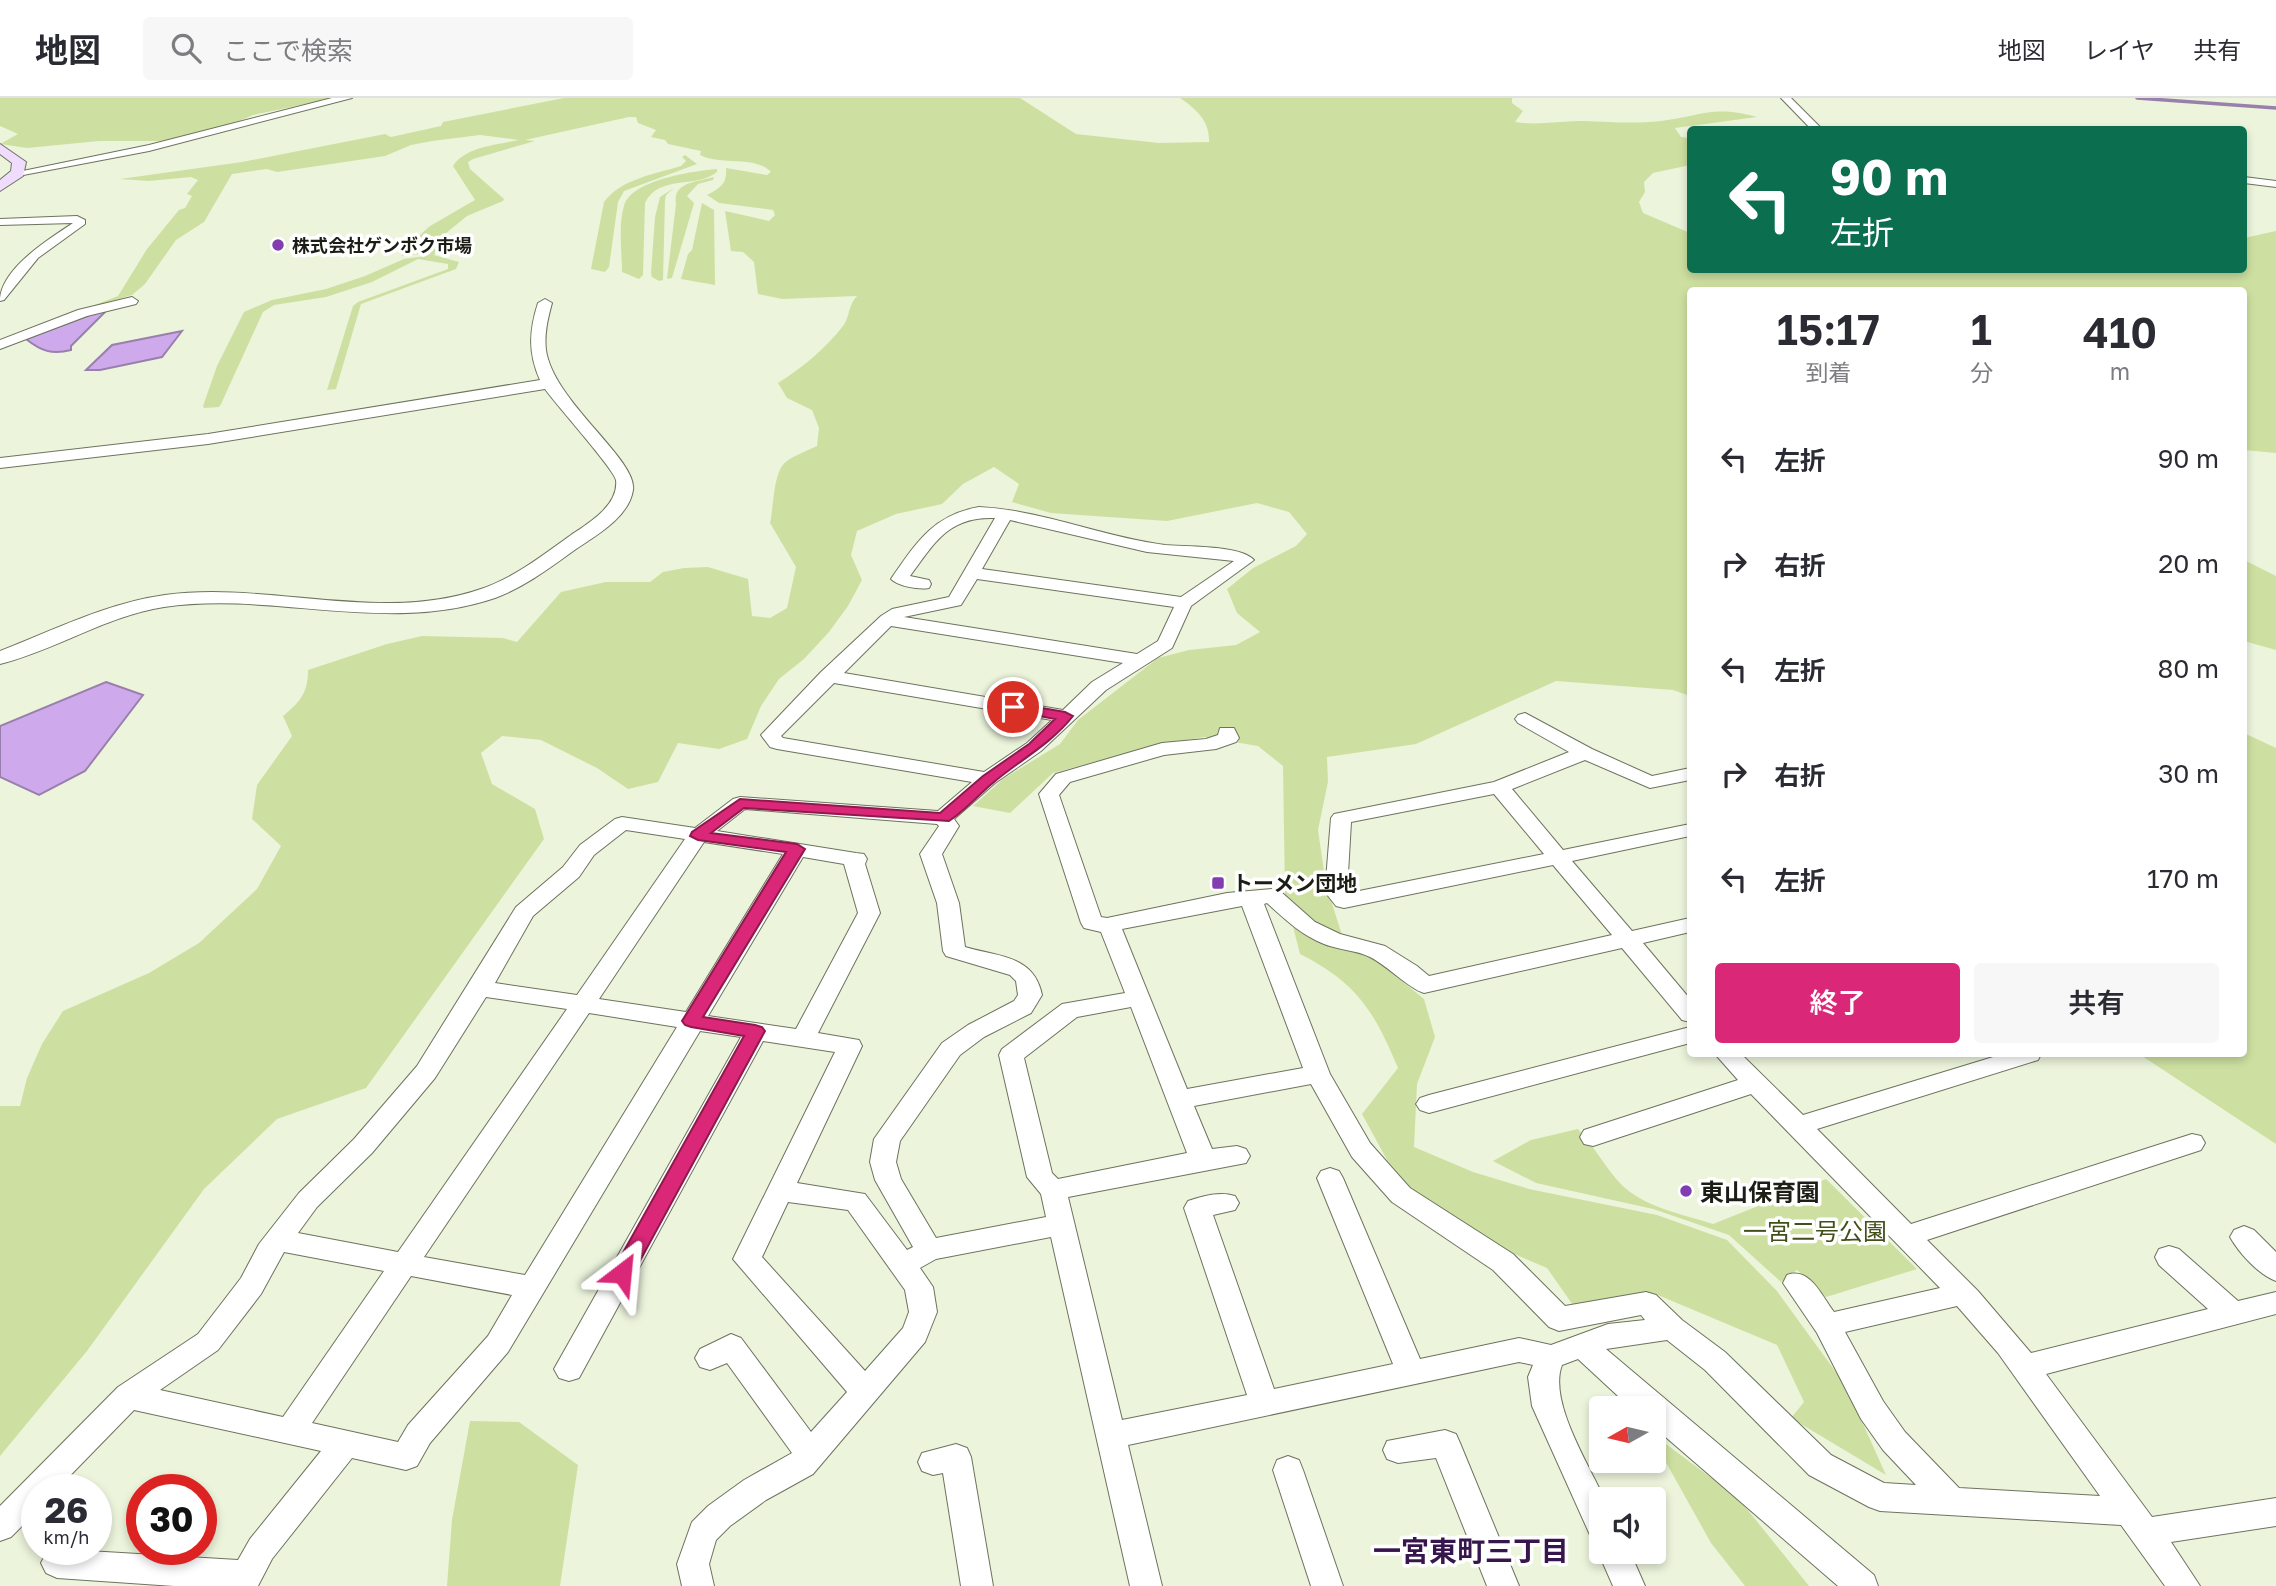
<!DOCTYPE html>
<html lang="ja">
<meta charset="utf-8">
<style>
body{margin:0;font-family:"Golos Text","Noto Sans JP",sans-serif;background:#f7f7f7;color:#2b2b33;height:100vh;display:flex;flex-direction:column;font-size:26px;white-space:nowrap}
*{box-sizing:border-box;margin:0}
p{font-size:23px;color:#7c7c81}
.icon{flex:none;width:38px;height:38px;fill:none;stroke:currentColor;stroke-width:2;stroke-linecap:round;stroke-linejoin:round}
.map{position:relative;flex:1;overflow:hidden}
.side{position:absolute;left:1687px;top:189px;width:560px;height:770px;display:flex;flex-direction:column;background:#fff;border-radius:7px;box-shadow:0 4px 10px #0003}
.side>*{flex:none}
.banner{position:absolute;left:1687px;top:28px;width:560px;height:147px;border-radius:7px;box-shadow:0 4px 10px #0003;background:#0b6e4f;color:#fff;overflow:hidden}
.needle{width:46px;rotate:262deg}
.tools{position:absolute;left:1589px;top:1298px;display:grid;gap:14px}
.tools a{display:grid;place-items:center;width:77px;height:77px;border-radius:7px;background:#fff;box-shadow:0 4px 10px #0003;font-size:35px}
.speed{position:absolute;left:21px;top:1376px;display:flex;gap:14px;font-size:35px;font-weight:700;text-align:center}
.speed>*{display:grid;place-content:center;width:91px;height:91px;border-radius:50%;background:#fff;box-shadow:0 4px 10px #0003;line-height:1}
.speed small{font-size:18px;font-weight:400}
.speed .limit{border:10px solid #d22;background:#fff;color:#111}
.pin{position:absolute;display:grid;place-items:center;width:60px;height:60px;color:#fff;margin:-30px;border:4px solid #fff;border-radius:50%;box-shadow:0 2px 7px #0007}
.me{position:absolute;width:77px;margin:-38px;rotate:29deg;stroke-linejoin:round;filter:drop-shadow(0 0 5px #0008)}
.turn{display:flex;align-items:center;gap:24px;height:147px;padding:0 28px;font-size:32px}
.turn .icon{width:91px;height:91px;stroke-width:2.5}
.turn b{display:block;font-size:49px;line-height:60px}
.eta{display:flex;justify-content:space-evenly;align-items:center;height:119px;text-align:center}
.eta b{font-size:42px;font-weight:600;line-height:49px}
.button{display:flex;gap:14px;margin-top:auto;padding:14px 28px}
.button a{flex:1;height:80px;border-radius:7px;background:#db2777;color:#fff;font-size:28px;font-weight:600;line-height:80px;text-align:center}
.button a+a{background:#f7f7f7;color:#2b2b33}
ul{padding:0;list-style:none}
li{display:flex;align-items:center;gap:21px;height:105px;padding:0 28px}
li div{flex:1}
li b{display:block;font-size:26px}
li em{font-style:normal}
header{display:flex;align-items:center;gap:42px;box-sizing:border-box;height:98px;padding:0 35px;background:#fff;border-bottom:2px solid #e1e1e2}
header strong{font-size:33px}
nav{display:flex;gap:38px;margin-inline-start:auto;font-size:24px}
.search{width:490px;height:63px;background:#f7f7f7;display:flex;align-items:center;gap:18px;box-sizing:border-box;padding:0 24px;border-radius:7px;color:#7c7c81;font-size:26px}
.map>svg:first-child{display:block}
</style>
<header>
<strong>地図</strong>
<div class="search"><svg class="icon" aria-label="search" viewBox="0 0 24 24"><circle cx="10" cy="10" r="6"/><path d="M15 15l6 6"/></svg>ここで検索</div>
<nav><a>地図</a><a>レイヤ</a><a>共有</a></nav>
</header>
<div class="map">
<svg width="2276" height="1488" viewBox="0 0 2276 1488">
<rect width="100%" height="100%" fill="#ecf4dc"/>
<g fill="#cee0a1">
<path d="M0,0H335L253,17L230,27L172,43H99L27,50L0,46L18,36L0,28Z"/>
<path d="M564,0H1020L1076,36L1159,45L1209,44C1210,23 1196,11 1180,0H1512V5L1523,13L1515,24C1539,28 1562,22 1585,23C1611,24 1635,26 1661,23C1702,18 1713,7 1757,19L1675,30L1681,39L1690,40V67L1653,75L1644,84L1645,94L1639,104L1643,115L1690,135V172H2244V140L2276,133V355L2244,352V192H1690V598L1673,592L1556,583L1416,646L1327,659L1328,684L1318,732L1326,787L1344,843L1380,865L1424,901L1435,939L1417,986L1414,1049L1473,1074L1529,1091L1657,1117L1727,1142L1777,1193L1846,1288L1886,1377L1791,1320L1804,1304L1777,1247L1653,1195L1575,1210L1547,1170L1491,1146L1427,1108L1387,1062L1362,1016L1398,970C1374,913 1357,885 1300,856L1285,797L1283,668L1258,648L1204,639L1151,649L1053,675L1010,715L973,708L1003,681L1060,646L1078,622L1158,560L1189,552L1236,547L1260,534L1237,515L1227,491L1253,470L1296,448L1307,436L1289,414L1257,405L1167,423L1051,415L1012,404L1019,386L994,369L963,386L942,406L896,416L857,433L851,457L862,482L848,508L829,534L804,561L779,581L761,608L747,641L719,651L678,645L658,684L628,691L597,670L541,642L502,638L481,655L492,686L535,711L544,741L366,990L277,1021L204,1091L87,1253L0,1358V1008H20L27,980L42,946L63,913L149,875L199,845L257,791L281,748L252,721L257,687L292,638L283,618C300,604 308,595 308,572L387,546L422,538L503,540L517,544L561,494L606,484H650L663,474L684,470L708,469L748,481L752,518L770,520L787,510L796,469L770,425C774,408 773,372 787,363C795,357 807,353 817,348L819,330L812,312L787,300L778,285C802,270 826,250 843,228C850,219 848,207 857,198L782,201L758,196L754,164L743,154L731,153L725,113L769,123L775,117L773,112L719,105L707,97C722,89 727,85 726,70L767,77L771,74C755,57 721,68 700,57L701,53L668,46L665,42L651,39L656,32L638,25L636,19H629L525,42L535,43L473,61L468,64L470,71L504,101L503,103L467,118L440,140L443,143L434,157L459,164L456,171L361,206L336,291L327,292L353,208L358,204L448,171V166L418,161L372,184L326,199L274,207L263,214L221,306L219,309L204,310L203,308L217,268L244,214L272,202L326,191L365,178L404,161L426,158V155L402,158V153L430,128L475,102L453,68C464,49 499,46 519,42L480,37L432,43L411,47L385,58L277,74L267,71L232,76L204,124L176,142L145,186L132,197L79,213L118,198L147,151L179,112L185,110L192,98L187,96L198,82L191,79L149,83L120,81L242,64L385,36L391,39L441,28L443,24Z"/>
<path d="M685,57L697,66L624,93L618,104L609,169L605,174L591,171L604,104C621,81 655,76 681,68L686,63L682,59Z"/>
<path d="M717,71V74C696,91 659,76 645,105L643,177L639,181L622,174C622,154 618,127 624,108C631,82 693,73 717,71Z"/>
<path d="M714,79L713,82L698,86L687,98L694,105L672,180L667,181L676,106C672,84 697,84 714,79Z"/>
<path d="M674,90L666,97L665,102L663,182L659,183L652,179L651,175L655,119L660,99Z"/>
<path d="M702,105L714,112L715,187L681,181L688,156L692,152Z"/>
<path d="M2244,462L2276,478V552L2244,543Z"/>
<path d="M2244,635L2276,650V1046L2139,956H2244Z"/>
<path d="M1578,1031C1593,1047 1604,1067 1618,1083C1641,1109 1682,1116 1713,1126L1826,1081L1917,1171L1826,1199L1797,1172L1781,1184L1729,1137L1653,1111L1536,1085L1493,1063L1531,1042Z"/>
<path d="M470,1323L519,1324L578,1367L560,1488H447L452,1422Z"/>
<path d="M1654,1337L1738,1400L1809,1488H1745L1711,1445L1654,1343Z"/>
</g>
<g fill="#ceaaec" stroke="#9980ac" stroke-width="2">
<path d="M98,214H105L71,248V252C52,257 41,253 26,241Z"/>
<path d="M182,233L162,259L100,272H86L112,247Z"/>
<path d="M106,584L143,597L85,673L39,697L0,679V628Z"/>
</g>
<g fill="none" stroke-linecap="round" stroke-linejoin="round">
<path stroke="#9980ac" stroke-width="3.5" d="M2137,0L2276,10"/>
<defs>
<g id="minor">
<path d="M332,0H352L149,53L18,78L13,75L149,47Z"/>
<path d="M1781,0H1791L1823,32H1812Z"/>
<path d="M2244,79L2276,83V89L2244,85Z"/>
<path d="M77,118L85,122V126L38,160L4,202L0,203C0,171 49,141 73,125L0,127V121Z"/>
<path d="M132,199L138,203L136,206L87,218L0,251V242L78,212Z"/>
<path d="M979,409C1043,412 1102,439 1165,447C1186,449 1241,447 1254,462L1191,508L1172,550L1106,592L1041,653L995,685L954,721L959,728L942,756L959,805L965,849C999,859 1034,857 1042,897L1031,915L984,939L960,957L900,1043L896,1064L901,1081L936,1140L1046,1119L1041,1096L1027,1079L999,957L1002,951L1062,906L1125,895L1101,834L1084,830L1081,825L1039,696L1056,676L1162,645L1206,641L1218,637L1220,630H1234L1239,640L1236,644L1216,651L1164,657L1070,684L1059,697L1101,819L1107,820L1227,795L1272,791L1280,793L1315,824L1340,836L1385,848L1417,868L1429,878L1612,837L1553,767L1344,810L1336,808L1325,794L1331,720L1334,716L1494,684L1569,654L1518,625L1515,621L1518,617L1525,615L1592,651L1652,678L1690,670V682L1650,690L1585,662L1512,691L1563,752L1690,726V738L1572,763L1632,833L1690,820V834L1643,845L1690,901V924L1682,922L1622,850L1424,895C1408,890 1388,868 1370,859C1356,852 1339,852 1324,846C1301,837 1285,821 1267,805L1264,806L1330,976L1370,1045L1410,1090L1513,1156L1565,1208L1646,1194L1656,1197L1682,1222L1725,1254L1831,1357L1884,1385L1916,1387L1883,1352L1861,1321L1817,1235L1783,1185L1787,1177C1810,1169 1821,1197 1834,1214L1940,1190L1751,996L1593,1048L1584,1046L1580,1039L1584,1032L1738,982L1715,956H1741L1803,1017L2003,956H2041L2038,962L1817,1031L1911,1126L2192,1036L2201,1038L2205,1045L2201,1052L1927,1142L1978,1193L2031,1255L2208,1211L2159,1167L2155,1159L2159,1151L2169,1148L2179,1151L2238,1203L2276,1194V1216L2046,1276L2152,1419L2276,1400V1428L2171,1444L2200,1488H2165L2121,1427L1880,1413L1869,1409L1809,1377L1705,1272L1667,1242L1606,1251L1874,1477L1878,1488H1838L1654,1329V1311H1632L1578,1261L1562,1267C1548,1303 1589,1367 1605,1402H1601V1441L1590,1437L1532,1308L1528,1279L1533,1267L1519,1264L1128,1347L1162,1488H1130L1051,1139L936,1161L920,1170L933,1189L937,1214L925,1244L813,1376L766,1402L730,1428L716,1442L709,1466L714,1488H682L677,1466L692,1424L708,1408L744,1382L792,1355L727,1265L710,1272L700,1269L695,1260L700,1251L731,1236L741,1240L811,1334L847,1294L733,1161L835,954L763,943L579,1280L569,1283L559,1280L554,1271L741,939L700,933L508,1254L430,1345L417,1368L406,1372L352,1360L272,1461L258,1488H174L57,1480L46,1475L41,1465L46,1455L55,1451L238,1462L250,1441L321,1353L134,1312L57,1391H37V1413L11,1439L0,1443V1408L118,1289L198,1236L241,1180L259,1146L299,1095L354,1041L417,968L516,809L563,769L580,747L615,721L622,719L695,730L733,701L740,699L938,713L972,684L777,651L770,649L761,637L821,574L881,518L892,511L949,499L995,420C949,418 935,444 910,478L929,482L931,486L929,490C918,492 898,488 891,481C916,445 933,417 979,409ZM1010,422L1147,454L1234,463L1181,499L982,471ZM977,481L1174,509L1158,543L1137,556L904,519L961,507ZM891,528L1123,565L1092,584L1063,612L844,575ZM834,585L1052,622L1027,645L984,674L783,640L781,638ZM1494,696L1544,756L1349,795L1347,793L1351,724ZM745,711L937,726L939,728L920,756L937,805L943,853L946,858L1010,877L1016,883L1018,897L1014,903L968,927L942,945L874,1041L870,1064L875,1082L913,1149L907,1152L865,1096L797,1085L862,948L859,942L818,935L880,815L865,766L867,761L864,756L856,755L717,733ZM626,732L685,741L577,897L495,885L533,818L579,779L594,757ZM704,744L783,756L686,914L599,901ZM803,759L844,766L858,815L796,931L708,918ZM1242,808L1303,970L1187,991L1122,831ZM486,899L567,911L398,1154L298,1135L317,1109L372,1055L435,980ZM1131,909L1187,1055L1058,1081L1052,1075L1024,960L1077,919ZM589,915L677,929L525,1177L424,1159ZM1311,986L1352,1059L1392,1104L1493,1172L1549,1229L1559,1233L1641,1217L1645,1222L1608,1226L1551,1247L1519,1240L1420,1261L1343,1080L1339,1073L1330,1070L1321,1073L1317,1080L1393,1266L1274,1291L1213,1117L1235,1112L1239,1105L1235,1098C1220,1093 1203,1098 1188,1103L1184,1110L1247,1297L1122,1322L1068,1099L1246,1065L1250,1058L1246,1051L1237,1048L1212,1051L1194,1008ZM788,1104L848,1112L905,1192L909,1214L903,1230L865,1273L762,1159ZM284,1154L384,1173L283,1319L160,1292L218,1252L261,1196ZM411,1178L512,1197L488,1238L408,1327L398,1344L312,1325ZM1957,1208L1998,1255L2100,1398L1959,1390L1905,1334L1883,1303L1845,1234Z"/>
<path d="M1690,929V945L1429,1015L1420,1012L1416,1006L1420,1000L1429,997Z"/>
<path d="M2244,1128L2254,1132L2276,1154V1183C2259,1177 2239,1155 2230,1139L2234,1132Z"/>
<path d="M1445,1332L1456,1336L1460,1345L1519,1488H1487L1436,1360L1398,1365L1387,1361L1383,1352L1387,1343Z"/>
<path d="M956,1346L967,1350L971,1359L993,1488H961L943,1375L933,1377L922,1373L918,1364L922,1355Z"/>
<path d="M1288,1358L1299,1362L1303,1372L1343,1488H1311L1273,1372L1277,1362Z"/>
<path d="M1601,1447V1454H1630L1645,1488H1613L1598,1454Z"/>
</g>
<path id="tertiary" d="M545,201L552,205C548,220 544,236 546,252C553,303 638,362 633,392C629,419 597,437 576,451C551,469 525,489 495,500C386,537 275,493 164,509C106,518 56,552 0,566V553C54,532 107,505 165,497C269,483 379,526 481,491C514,480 543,457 571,437C589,425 619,407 616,382C614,371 557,308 545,291L208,346L0,370V360L208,336L540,282C528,255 529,233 538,205Z"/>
<path id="secondary" d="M0,46L26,64L23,78L0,93V82L11,73L12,65L0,56Z"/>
</defs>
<use href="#minor" stroke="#6d735e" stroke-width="2"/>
<use href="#tertiary" stroke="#6d735e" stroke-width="2"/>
<use href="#secondary" stroke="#6d735e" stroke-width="2"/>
<use href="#minor" fill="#fff" fill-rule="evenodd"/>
<use href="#tertiary" fill="#fff" fill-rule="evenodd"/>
<use href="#secondary" fill="#efdcfe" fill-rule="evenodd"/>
</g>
<path fill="#db2777" stroke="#8e194d" stroke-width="2" d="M1013,605L1065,614L1073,618C1051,646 1020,662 994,684C978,697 966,712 949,723L744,710L711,735L797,746L805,751L703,919L755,927L762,929L765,933L630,1181L622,1183L615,1181L612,1175L615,1169L744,938L691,929L685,927L682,923L786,754L698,742L690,738L692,734L740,701L940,715L983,678L1029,646L1055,621L1008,612L1006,609Z"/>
<g fill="#823db0" stroke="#fff" stroke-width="2.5">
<circle cx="278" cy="147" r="7"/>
<rect x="1211" y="778" width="14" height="14" rx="3.5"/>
<circle cx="1686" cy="1093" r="7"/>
</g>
<g text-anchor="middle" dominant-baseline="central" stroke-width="7" stroke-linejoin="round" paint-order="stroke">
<g font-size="18" font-weight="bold" fill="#1c1e16" stroke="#fff" text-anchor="start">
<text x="292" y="147">株式会社ゲンボク市場</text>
</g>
<g font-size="21" font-weight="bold" fill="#1c1e16" stroke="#fff" text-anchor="start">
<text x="1232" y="785">トーメン団地</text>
</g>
<g font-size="24" font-weight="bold" fill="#1c1e16" stroke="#fff" text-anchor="start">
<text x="1700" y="1093">東山保育園</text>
</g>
<g font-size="24" fill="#424f19" stroke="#fff">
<text x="1815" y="1132">一宮二号公園</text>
</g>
<g font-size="28" font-weight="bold" fill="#37164d" stroke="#fff">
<text x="1471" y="1452">一宮東町三丁目</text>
</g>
</g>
</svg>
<div class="tools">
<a><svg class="needle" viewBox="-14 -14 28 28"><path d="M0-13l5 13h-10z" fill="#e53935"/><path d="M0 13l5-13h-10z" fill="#7c7c81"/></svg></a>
<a><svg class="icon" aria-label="sound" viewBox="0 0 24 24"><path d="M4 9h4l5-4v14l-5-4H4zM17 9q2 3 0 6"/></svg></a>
</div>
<div class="speed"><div>26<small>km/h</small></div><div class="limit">30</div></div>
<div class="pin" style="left:1013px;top:609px;background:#d93025"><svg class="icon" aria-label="arrive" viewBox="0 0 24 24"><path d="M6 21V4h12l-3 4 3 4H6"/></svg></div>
<svg class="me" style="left:622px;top:1175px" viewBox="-20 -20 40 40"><path d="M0-17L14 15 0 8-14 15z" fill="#db2777" stroke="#fff" stroke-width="4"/></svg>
<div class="banner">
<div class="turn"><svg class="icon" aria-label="left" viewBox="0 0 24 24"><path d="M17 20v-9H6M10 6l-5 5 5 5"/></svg><div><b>90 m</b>左折</div></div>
</div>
<section class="side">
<div class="eta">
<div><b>15:17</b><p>到着</p></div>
<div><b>1</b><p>分</p></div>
<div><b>410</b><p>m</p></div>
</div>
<ul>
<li><svg class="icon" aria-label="left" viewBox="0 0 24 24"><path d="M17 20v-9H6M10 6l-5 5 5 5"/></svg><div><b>左折</b></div><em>90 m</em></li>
<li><svg class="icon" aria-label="right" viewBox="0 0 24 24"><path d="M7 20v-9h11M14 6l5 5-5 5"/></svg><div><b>右折</b></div><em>20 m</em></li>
<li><svg class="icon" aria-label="left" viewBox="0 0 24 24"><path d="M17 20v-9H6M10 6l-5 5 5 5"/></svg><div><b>左折</b></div><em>80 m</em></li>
<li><svg class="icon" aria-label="right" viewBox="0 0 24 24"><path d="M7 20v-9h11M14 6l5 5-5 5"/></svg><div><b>右折</b></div><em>30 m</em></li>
<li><svg class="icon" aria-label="left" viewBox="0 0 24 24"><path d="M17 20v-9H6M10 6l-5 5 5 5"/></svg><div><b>左折</b></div><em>170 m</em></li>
</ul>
<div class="button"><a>終了</a><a>共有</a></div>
</section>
</div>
